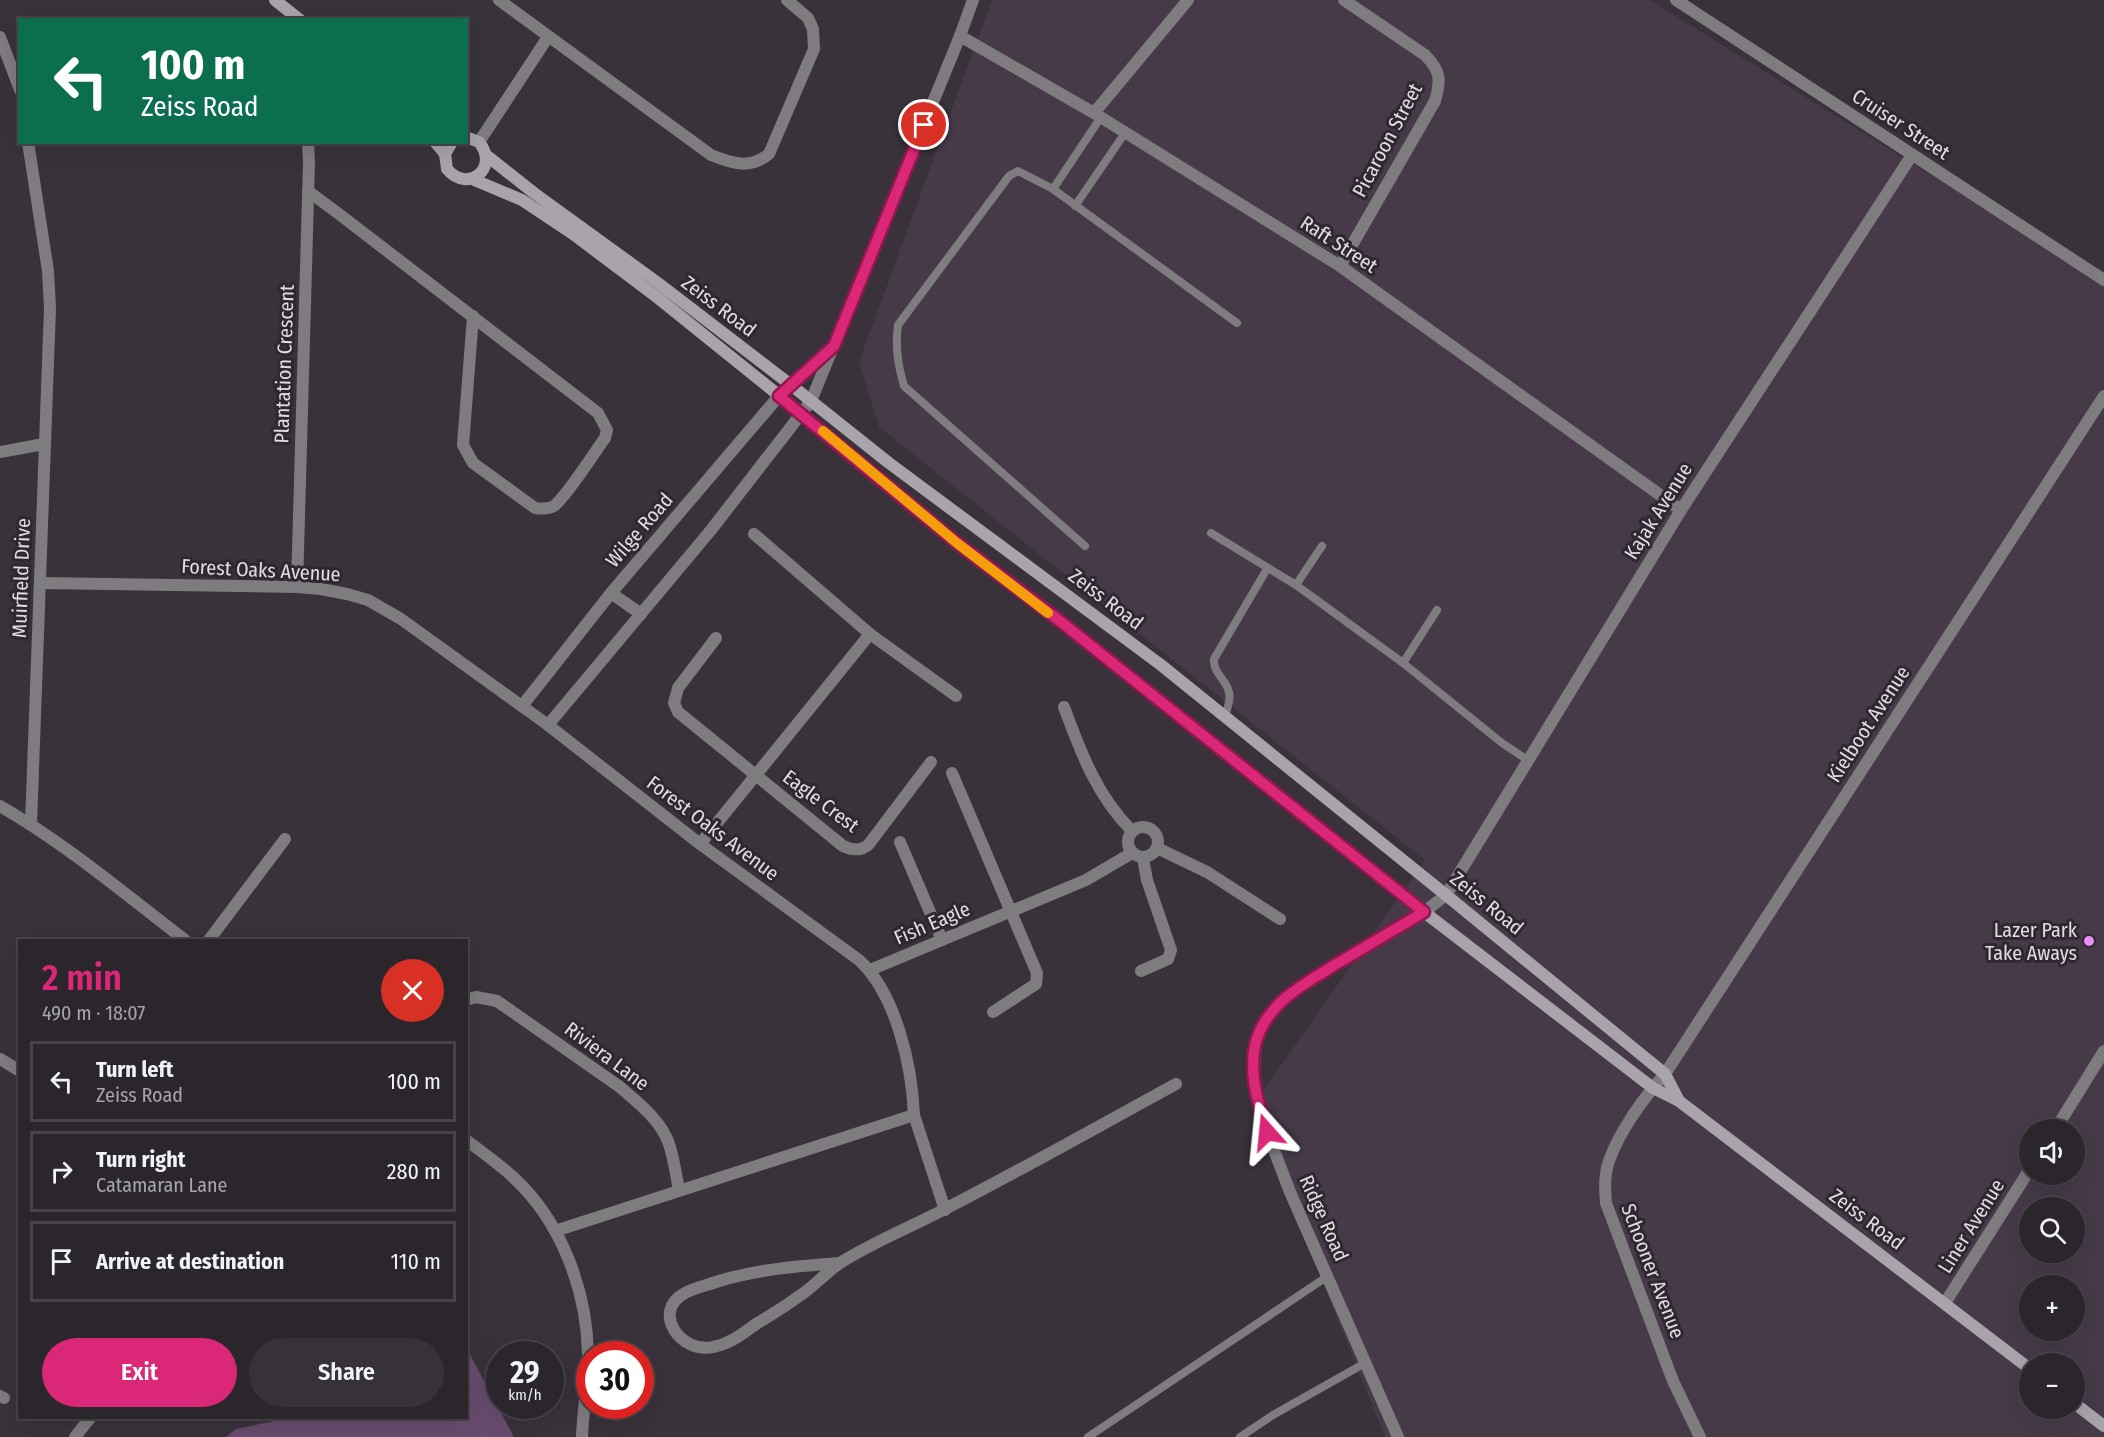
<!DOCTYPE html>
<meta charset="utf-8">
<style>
body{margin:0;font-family:"Fira Sans Condensed",sans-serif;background:#373238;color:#f1f3f6;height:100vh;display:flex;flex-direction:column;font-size:22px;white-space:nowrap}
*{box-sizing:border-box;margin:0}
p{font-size:20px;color:#a6a5a9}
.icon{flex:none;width:33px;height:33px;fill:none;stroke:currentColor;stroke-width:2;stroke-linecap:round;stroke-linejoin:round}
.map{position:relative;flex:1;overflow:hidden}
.panel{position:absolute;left:18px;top:939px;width:450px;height:480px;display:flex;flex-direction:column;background:#2b262c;border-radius:0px;box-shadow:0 6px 24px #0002,0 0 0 2px #474348}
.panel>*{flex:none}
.top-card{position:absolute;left:18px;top:18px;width:450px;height:126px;border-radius:0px;box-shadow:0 6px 24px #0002,0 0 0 2px #474348;background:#0b6e4f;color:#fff;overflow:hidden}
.tools{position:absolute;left:2019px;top:1119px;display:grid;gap:12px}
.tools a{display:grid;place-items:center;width:66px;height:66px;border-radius:50%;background:#2b262c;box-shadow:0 6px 24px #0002,0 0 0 2px #474348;font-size:30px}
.speed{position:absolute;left:486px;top:1341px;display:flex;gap:12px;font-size:30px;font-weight:700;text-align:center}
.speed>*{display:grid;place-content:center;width:78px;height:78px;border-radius:50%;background:#2b262c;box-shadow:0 6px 24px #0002,0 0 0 2px #474348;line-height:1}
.speed small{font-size:15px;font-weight:400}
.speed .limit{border:9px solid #d22;background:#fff;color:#111}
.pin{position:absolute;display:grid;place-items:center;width:51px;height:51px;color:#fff;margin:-26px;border:3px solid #fff;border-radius:50%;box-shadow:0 2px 6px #0007}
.me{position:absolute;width:66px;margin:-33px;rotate:342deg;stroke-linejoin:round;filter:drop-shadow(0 0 4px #0008)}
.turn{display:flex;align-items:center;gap:21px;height:126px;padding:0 24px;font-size:27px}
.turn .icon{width:78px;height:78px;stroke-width:2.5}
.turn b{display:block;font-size:42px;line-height:51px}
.round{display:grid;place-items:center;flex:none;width:63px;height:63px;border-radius:32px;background:#373238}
.head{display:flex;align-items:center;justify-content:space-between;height:102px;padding:0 24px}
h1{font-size:36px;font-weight:600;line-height:45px;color:#db2777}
.button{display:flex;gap:12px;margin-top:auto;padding:12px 24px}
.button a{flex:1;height:69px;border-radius:36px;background:#db2777;color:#fff;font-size:24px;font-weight:600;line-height:69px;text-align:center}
.button a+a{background:#373238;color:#f1f3f6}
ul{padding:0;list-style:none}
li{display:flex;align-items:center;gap:18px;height:81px;margin:0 12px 9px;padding:0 12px;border:3px solid #474348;border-radius:0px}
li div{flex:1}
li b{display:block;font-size:22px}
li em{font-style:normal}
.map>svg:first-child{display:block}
</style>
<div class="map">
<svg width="2104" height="1437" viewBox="0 0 2104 1437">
<rect width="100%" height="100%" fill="#39323b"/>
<path fill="#463a49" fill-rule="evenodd" d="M992,0H1650L2104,283V1437H1385L1252,1107L1425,860L879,427L859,362ZM2030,1130H2074V1174H2030ZM2030,1208H2074V1252H2030ZM2030,1286H2074V1330H2030ZM2030,1364H2074V1408H2030Z"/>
<path fill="#684c6f" d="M467,1349L514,1437H226L236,1429L290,1418H466Z"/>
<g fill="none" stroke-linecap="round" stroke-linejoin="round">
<g stroke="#7f7c80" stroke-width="8">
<path d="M1053,189L1101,117"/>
<path d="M1075,206L1125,133"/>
<path d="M1211,533L1296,585L1403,663L1502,743L1529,761"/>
<path d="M1085,546L904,386C898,365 895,347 898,325L1009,176L1018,171L1053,189L1237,323"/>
<path d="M1296,585L1322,546"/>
<path d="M1403,663L1437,610"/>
<path d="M1225,717C1227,708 1232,698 1228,689C1224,678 1213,672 1214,659L1267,569"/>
<path d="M1088,1437L1328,1276"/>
<path d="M1240,1437L1273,1415L1367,1362"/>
</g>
<g stroke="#7f7c80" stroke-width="12">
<path d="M499,0L711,155C731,163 750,170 769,154L814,49L813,29L808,18L787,0"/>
<path d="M1676,0L2104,280"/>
<path d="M960,36L1094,113L1340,266L1681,510"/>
<path d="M0,37L20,90"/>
<path d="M1094,113L1188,0"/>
<path d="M28,142L48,271L50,308L31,824"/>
<path d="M479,142L548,37"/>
<path d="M308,191L339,214L598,413L607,430L605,438C594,453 567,496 554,506C548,509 541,509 535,508L473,463L463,445L473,316"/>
<path d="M1340,266L1435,101C1441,80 1441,71 1425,55L1344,0"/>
<path d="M0,452L44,444"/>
<path d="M754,534L870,634L956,696"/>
<path d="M41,583L297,587L321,589L347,594L368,600L401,619L548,725L700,844L859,960C896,994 912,1066 914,1115L555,1231"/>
<path d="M297,587L309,162L308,142"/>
<path d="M611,593L641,614"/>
<path d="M716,638L678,688L674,703L678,712L843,846C852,850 861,852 869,844L931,762"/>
<path d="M522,706L611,593L779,396L831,349"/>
<path d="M1064,707C1081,753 1097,796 1132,831"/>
<path d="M548,725L711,530L811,401L960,36L973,0"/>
<path d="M952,773L1037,973L1036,984L993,1012"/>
<path d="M0,806C66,844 125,894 185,940"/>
<circle cx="1143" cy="842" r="15"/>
<path d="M900,842L942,940"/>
<path d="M700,844L870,634"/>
<path d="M1157,848L1207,872L1280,919"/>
<path d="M209,940L285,839"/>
<path d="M870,970L1086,880L1132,853"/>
<path d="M1141,971L1168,959L1171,950L1147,880L1143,858"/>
<path d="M466,1000L476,997L497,1001L620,1087C638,1103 661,1120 669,1144C674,1159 676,1175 679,1190"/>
<path d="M0,1059L20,1071"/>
<path d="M914,1115L945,1210"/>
<path d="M2055,1130L2104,1051"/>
<path d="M466,1140C482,1152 499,1164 513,1177C561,1221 587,1290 588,1355C588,1382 583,1410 582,1437"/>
<path d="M840,1263C799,1266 759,1269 719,1281C708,1285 696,1287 685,1293C651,1311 680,1354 713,1347C730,1344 742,1334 756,1324C773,1314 790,1303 805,1292C817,1283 828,1271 840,1263C873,1242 911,1227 945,1209C1023,1169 1099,1126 1176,1084"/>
<path d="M1945,1303L2030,1169"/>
<path d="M0,1396L4,1398"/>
<path d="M75,1437L90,1418"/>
<path d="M1398,1437L1290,1192L1267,1132L1257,1100L1254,1075L1255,1054L1258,1034L1267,1017L1281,1001L1314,978L1424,912L1446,895L1681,510L1912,155"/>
<path d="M1700,1437L1673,1381L1606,1203C1605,1189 1604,1175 1609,1161C1619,1132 1644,1097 1665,1074L2104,396"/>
</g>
<g stroke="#a9a3ab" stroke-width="12">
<path d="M275,0L300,20"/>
<path d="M435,142L445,154"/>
<path d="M452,142L445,154L447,169C468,194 500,168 479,142L466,137"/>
<path d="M486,155L534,193L658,283L791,385L889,463L1161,665L1446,895L1665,1074L1679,1101"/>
<path d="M472,179L522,200L573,234L658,298L802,414L957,543L1060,621L1424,912L1653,1088L1679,1101L2030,1369"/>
<path d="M2074,1403L2104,1426"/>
</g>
</g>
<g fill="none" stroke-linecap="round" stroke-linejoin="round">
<defs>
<path id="route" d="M924,125L834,346L779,396L957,543L1060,621L1424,912C1394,930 1363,948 1333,966C1316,977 1295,988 1280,1003C1272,1011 1264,1021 1259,1033C1246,1064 1257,1101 1267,1132"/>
</defs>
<use href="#route" stroke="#8e194d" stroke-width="15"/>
<use href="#route" stroke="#db2777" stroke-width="10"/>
<path stroke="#f59e0b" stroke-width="10" d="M823,431L957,543L1048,613"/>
</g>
<circle fill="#e98efe" stroke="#2f2831" stroke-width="2" cx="2089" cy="941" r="6"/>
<g text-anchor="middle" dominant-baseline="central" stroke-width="6" stroke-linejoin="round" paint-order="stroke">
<g font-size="20" fill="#e2dde3" stroke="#2f2831">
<text transform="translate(1901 124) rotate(33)">Cruiser Street</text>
<text transform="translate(1387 140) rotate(-62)">Picaroon Street</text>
<text transform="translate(1339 244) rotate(33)">Raft Street</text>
<text transform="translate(719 306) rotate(37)">Zeiss Road</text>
<text transform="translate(284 364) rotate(-88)">Plantation Crescent</text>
<text transform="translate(1658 511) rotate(-58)">Kajak Avenue</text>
<text transform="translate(639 530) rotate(-49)">Wilge Road</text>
<text transform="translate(261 570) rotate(3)">Forest Oaks Avenue</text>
<text transform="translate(21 578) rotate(-88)">Muirfield Drive</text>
<text transform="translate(1106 599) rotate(37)">Zeiss Road</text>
<text transform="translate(1868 724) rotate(-57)">Kielboot Avenue</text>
<text transform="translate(821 801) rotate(37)">Eagle Crest</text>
<text transform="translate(713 828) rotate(37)">Forest Oaks Avenue</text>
<text transform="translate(1487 903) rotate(39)">Zeiss Road</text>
<text transform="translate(932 923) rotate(-23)">Fish Eagle</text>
<text transform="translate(607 1056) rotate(37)">Riviera Lane</text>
<text transform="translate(1324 1218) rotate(66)">Ridge Road</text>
<text transform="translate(1867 1219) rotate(37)">Zeiss Road</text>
<text transform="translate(1971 1226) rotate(-58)">Liner Avenue</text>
<text transform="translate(1653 1271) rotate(69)">Schooner Avenue</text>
</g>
<g font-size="20" fill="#e2dde3" stroke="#2f2831" text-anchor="end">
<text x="2077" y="930">Lazer Park<tspan x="2077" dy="23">Take Aways</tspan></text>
</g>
</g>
</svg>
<div class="tools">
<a><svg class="icon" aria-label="sound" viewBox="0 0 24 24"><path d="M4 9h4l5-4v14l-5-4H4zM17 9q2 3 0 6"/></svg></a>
<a><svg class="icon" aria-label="search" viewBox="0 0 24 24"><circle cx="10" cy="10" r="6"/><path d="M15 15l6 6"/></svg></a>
<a>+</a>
<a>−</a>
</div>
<div class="speed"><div>29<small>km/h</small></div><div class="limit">30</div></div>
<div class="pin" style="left:924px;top:125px;background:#d93025"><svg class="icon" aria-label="arrive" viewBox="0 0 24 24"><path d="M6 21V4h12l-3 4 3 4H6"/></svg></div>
<svg class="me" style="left:1267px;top:1132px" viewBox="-20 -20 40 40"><path d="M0-17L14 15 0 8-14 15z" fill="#db2777" stroke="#fff" stroke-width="4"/></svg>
<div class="top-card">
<div class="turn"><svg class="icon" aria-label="left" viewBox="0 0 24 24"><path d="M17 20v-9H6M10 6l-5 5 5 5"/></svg><div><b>100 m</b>Zeiss Road</div></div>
</div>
<section class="panel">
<div class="head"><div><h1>2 min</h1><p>490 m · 18:07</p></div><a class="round" style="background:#d93025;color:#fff"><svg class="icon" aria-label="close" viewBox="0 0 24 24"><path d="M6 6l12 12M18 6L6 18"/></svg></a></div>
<ul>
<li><svg class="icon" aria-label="left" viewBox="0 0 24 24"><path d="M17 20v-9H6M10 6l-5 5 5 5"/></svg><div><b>Turn left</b><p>Zeiss Road</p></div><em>100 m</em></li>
<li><svg class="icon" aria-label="right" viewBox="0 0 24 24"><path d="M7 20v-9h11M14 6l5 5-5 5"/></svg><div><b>Turn right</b><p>Catamaran Lane</p></div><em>280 m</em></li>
<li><svg class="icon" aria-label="arrive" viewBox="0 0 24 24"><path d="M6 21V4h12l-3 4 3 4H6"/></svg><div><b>Arrive at destination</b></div><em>110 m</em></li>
</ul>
<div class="button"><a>Exit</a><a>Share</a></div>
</section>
</div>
